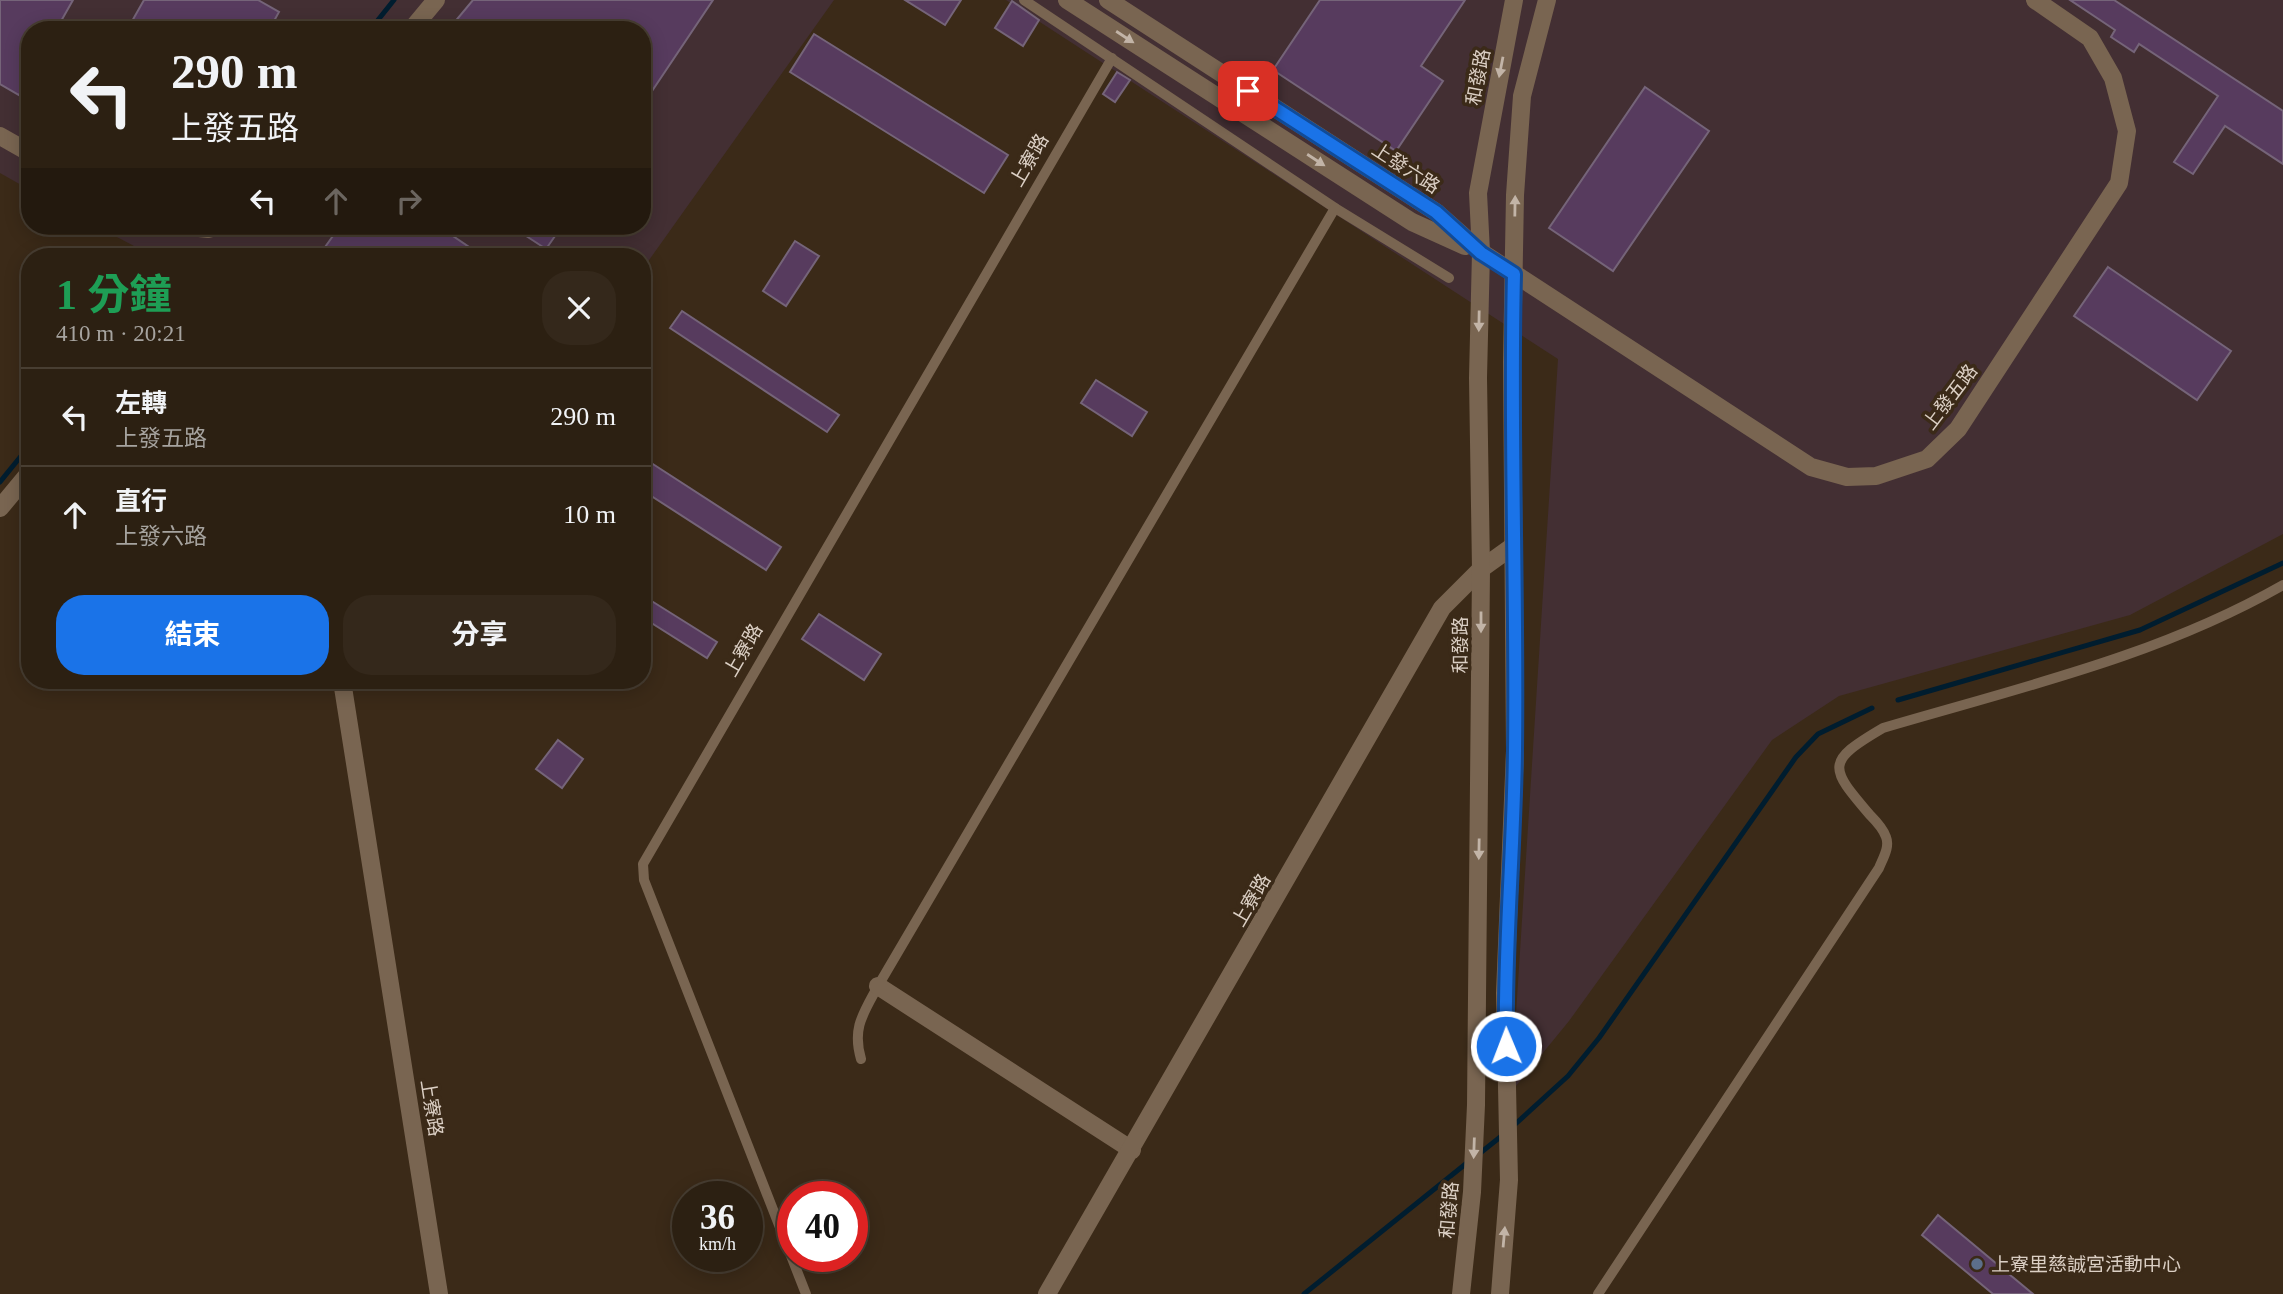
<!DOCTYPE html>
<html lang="zh-TW">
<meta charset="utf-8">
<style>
body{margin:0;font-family:"Times New Roman","Noto Sans TC",serif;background:#34281b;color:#f1f3f6;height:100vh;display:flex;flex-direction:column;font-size:26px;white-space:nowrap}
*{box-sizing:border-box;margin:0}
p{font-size:23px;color:#a6a39f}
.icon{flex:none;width:38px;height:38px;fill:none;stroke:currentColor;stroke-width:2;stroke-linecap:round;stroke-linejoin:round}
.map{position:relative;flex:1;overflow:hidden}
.panel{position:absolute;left:21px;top:248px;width:630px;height:441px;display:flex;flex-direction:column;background:#2c2012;border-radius:28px;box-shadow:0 4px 18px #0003,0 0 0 2px #483e32}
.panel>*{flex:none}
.guide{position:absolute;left:21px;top:21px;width:630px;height:214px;border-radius:28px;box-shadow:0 4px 18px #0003,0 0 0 2px #483e32;background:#2c2012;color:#f1f3f6;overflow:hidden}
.speed{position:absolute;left:672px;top:1181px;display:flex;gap:14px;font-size:35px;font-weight:700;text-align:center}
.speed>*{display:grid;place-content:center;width:91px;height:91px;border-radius:50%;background:#2c2012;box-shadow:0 4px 18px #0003,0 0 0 2px #483e32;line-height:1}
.speed small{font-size:18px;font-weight:400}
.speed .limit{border:10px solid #d22;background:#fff;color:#111}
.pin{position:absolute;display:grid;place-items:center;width:60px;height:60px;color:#fff;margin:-30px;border-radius:14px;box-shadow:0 4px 10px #0006}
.me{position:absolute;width:77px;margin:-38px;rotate:359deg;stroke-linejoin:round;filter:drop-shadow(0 0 5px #0008)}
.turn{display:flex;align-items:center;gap:24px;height:147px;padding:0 35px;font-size:32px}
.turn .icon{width:91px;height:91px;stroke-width:2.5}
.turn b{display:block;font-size:49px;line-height:60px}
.lanes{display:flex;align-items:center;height:66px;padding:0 35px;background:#0003;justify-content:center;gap:35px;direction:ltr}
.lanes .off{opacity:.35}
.round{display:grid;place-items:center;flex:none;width:74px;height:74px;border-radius:28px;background:#34281b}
.overview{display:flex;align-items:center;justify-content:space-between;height:119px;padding:0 35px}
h1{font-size:42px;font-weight:700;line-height:52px;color:#1e9e55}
.action{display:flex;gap:14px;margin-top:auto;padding:14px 35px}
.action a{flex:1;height:80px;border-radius:28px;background:#1a73e8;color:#fff;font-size:28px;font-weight:700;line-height:80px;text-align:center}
.action a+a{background:#34281b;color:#f1f3f6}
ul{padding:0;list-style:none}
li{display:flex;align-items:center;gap:21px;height:98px;padding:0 35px;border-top:2px solid #483e32}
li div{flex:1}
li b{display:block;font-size:26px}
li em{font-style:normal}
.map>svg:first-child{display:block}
</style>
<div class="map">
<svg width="2283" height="1294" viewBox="0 0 2283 1294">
<rect width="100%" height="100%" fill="#3b2a18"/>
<g fill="#432f33">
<path d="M0,0H834L642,270V257H155L96,226H642V30H30V190L0,173Z"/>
<path d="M1006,0H2283V534L2130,615L1839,696L1772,740L1569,1021L1511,1092L1558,359Z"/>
</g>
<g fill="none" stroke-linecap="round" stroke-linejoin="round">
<g stroke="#001d2f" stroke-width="5">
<path d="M370,30L394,0"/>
<path d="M0,482L30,445"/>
<path d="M1898,700L2140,630L2283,563"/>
<path d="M1511,1128L1568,1076L1599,1038L1796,757L1818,734L1872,708"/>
<path d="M1479,1154L1504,1134"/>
<path d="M1304,1294L1468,1162"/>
</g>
</g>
<g fill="#573b5e" stroke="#756479" stroke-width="2">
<path d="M0,0H73L56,30H30V75L19,95L0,84Z"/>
<path d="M144,0H258L279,12L269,30H127Z"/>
<path d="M473,0H713L642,106V30H448Z"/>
<path d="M905,0H961L945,25Z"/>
<path d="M1320,0H1465L1421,66L1443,81L1396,151L1273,70Z"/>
<path d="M2070,0H2114L2283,111V164L2225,126L2193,174L2174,162L2218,96L2139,44L2134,52L2111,37L2115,30Z"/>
<path d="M1012,1L1039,20L1023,46L995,28Z"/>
<path d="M814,34L1008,155L984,193L790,72Z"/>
<path d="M1117,72L1130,80L1115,102L1103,94Z"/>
<path d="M1645,87L1709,131L1613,271L1549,228Z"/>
<path d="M340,226H438L484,257H318Z"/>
<path d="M511,226H562L546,249Z"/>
<path d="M795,241L819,256L786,306L763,291Z"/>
<path d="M2108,267L2231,351L2197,400L2074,316Z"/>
<path d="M682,311L839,415L827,432L670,328Z"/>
<path d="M1096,380L1147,412L1132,436L1081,403Z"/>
<path d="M642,457L781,547L766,570L642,490Z"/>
<path d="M642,595L717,642L707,658L642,617Z"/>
<path d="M819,614L881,654L864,680L802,639Z"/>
<path d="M558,740L583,759L562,788L536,769Z"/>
<path d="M1938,1215L2033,1294H1993L1922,1235Z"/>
</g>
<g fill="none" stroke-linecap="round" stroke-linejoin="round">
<g stroke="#796551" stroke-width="10">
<path d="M1024,0L1335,208L1449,278"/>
<path d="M861,1059C852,1028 863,1014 878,986L1335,208"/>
<path d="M806,1294L644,880L643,864L1112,58"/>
<path d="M1598,1294L1879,868C1883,858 1890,847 1886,837C1883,828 1876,821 1870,815C1829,767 1825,762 1883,728C2018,688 2159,656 2283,585"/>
</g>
<g stroke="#796551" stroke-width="18">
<path d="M1067,0L1412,222L1465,246"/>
<path d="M1108,0L1436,212L1481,252L1811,467L1847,477L1876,476L1927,459L1958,429L2119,183L2127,131L2113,78L2090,38L2035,0"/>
<path d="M411,30L436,0"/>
<path d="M0,136L30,153"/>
<path d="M181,226L208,229L220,226"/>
<path d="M0,508L30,472"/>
<path d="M342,681L439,1294"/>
<path d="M878,986L1132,1150"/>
<path d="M1047,1294L1442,608L1481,569L1513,546"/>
</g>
<g stroke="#796551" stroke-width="18">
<path d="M1461,1294L1472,1192L1476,1105L1481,569L1478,378L1481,252L1478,193L1514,0"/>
<path d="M1500,1294L1509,1180L1505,993L1515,751L1512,362L1515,195L1522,96L1547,0"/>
</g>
</g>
<defs><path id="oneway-solid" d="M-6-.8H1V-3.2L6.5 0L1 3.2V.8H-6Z" transform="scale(1.75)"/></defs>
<g fill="#c2b4a7">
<use href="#oneway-solid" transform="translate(1125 37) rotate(33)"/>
<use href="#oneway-solid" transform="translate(1501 67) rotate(101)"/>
<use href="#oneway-solid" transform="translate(1316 160) rotate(33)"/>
<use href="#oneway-solid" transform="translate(1515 206) rotate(-89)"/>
<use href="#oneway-solid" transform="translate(1479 321) rotate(91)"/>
<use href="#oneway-solid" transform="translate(1481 622) rotate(90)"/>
<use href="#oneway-solid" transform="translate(1479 849) rotate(91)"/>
<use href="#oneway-solid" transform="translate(1474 1148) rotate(92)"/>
<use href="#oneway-solid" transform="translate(1504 1237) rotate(-85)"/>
</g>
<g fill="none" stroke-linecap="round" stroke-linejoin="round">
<defs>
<path id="route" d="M1248,91L1436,212L1481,253L1514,274C1510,433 1517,592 1515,750C1514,849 1504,948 1506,1046"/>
</defs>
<use href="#route" stroke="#114b97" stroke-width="18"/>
<use href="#route" stroke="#1a73e8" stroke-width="12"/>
</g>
<circle fill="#5c6f8a" stroke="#3b2a18" stroke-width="2.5" cx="1977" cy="1264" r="7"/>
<g text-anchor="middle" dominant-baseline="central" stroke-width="7" stroke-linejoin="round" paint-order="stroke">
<g font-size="19" fill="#dbcfc4" stroke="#3b2a18">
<text transform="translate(1478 77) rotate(-79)">和發路</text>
<text transform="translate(1029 160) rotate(-60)">上寮路</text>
<text transform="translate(1406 168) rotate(33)">上發六路</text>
<text transform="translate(1950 397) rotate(-53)">上發五路</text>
<text transform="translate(1460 645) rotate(-90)">和發路</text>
<text transform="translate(743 650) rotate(-60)">上寮路</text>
<text transform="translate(1251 900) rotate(-60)">上寮路</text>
<text transform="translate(432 1108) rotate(81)">上寮路</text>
<text transform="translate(1449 1210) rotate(-85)">和發路</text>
</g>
<g font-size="19" fill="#dbcfc4" stroke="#3b2a18" text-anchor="start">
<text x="1991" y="1264">上寮里慈誠宮活動中心</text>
</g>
</g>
</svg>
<div class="speed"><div>36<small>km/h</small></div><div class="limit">40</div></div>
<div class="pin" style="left:1248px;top:91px;background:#d93025"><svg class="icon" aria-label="arrive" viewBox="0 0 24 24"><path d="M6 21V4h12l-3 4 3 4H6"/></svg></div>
<svg class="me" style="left:1506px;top:1046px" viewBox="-20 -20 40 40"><circle r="17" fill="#1a73e8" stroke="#fff" stroke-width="3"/><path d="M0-11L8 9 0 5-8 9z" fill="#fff"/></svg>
<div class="guide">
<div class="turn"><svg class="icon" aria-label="left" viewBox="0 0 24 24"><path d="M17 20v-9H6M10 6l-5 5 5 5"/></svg><div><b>290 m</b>上發五路</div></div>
<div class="lanes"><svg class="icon" aria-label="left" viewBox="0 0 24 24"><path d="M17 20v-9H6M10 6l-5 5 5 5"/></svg><svg class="icon off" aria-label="ahead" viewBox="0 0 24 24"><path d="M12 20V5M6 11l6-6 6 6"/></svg><svg class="icon off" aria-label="right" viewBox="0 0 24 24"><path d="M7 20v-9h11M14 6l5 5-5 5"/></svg></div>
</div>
<section class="panel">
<div class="overview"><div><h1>1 分鐘</h1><p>410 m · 20:21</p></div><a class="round"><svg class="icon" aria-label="close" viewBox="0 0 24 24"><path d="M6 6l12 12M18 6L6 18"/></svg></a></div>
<ul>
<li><svg class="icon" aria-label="left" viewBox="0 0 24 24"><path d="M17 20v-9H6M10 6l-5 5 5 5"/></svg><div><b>左轉</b><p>上發五路</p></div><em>290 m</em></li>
<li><svg class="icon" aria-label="ahead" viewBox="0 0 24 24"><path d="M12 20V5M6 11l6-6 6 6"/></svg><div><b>直行</b><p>上發六路</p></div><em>10 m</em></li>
</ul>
<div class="action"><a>結束</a><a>分享</a></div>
</section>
</div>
